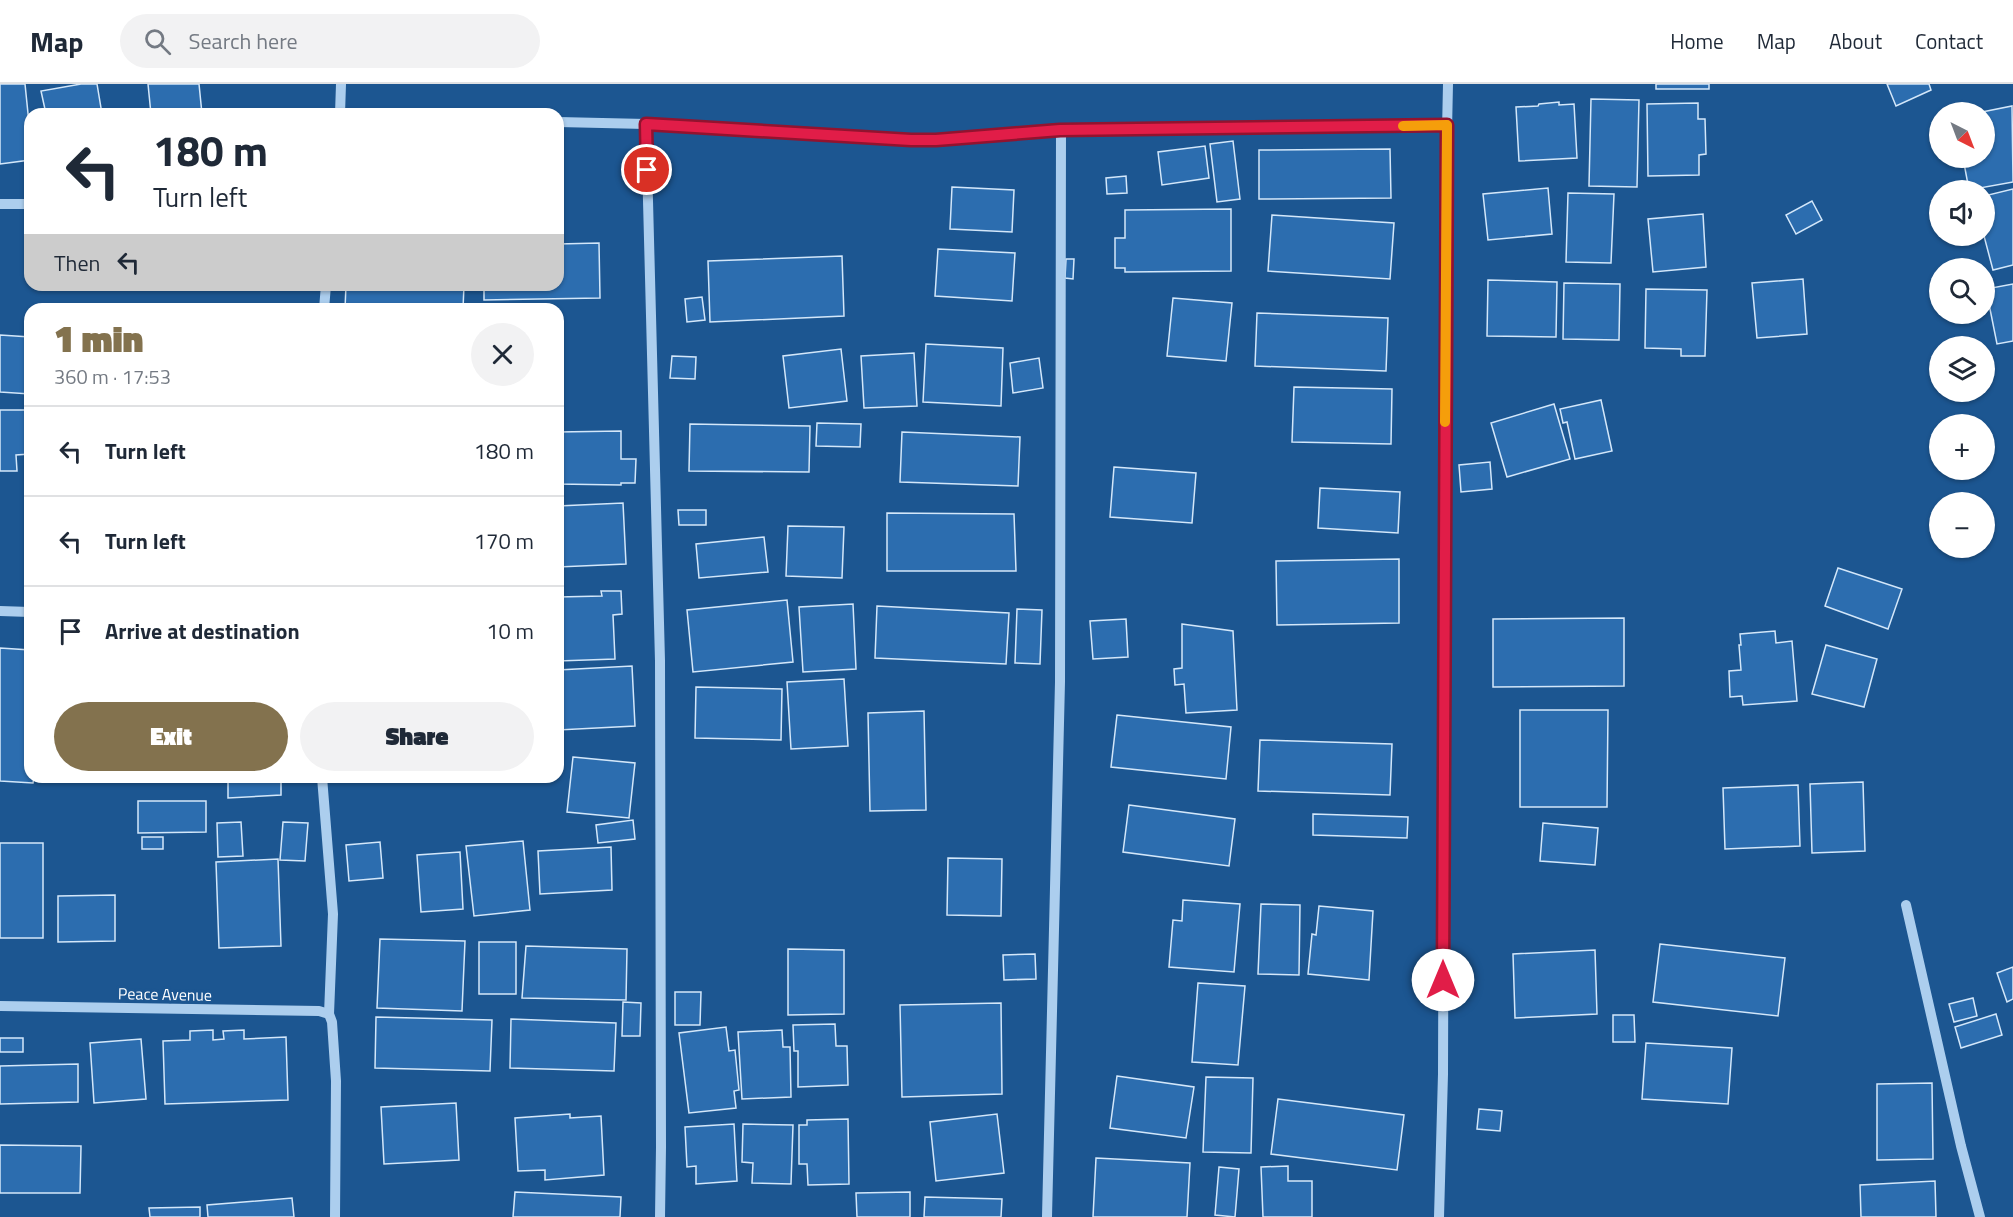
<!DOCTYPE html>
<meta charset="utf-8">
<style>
body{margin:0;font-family:"Titillium Web",sans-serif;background:#f2f2f3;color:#1f2937;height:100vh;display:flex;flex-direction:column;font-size:22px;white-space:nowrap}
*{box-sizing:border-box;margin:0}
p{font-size:20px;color:#747a83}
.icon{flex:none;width:33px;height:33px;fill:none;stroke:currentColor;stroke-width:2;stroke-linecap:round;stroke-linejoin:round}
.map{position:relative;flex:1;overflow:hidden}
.drawer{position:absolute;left:24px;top:219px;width:540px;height:480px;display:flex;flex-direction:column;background:#fff;border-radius:18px;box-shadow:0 2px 4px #0004}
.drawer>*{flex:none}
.hud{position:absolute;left:24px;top:24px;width:540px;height:183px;border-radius:18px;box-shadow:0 2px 4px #0004;background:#fff;color:#1f2937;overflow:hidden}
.needle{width:39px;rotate:138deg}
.buttons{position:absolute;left:1929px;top:18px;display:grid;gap:12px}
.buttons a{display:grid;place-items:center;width:66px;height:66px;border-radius:50%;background:#fff;box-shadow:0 2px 4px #0004;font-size:30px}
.pin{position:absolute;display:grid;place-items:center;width:51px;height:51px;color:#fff;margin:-26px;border:3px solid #fff;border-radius:50%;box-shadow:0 2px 6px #0007}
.me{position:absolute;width:66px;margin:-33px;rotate:0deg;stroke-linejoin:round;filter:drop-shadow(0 0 4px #0008)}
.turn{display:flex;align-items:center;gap:21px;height:126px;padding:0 30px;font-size:27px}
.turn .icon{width:78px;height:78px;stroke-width:2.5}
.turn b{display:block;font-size:42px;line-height:51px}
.then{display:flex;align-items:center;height:57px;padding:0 30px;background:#0003;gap:12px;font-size:22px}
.round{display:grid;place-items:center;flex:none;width:63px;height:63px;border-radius:32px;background:#f2f2f3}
.overview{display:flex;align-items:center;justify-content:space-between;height:102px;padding:0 30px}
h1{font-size:36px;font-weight:800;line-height:45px;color:#83724e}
.primary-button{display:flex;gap:12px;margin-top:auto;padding:12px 30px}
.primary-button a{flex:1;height:69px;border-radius:36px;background:#83724e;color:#fff;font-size:24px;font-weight:800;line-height:69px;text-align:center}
.primary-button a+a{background:#f2f2f3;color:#1f2937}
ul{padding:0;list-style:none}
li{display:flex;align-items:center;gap:18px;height:90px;padding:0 30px;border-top:2px solid #e0e1e3}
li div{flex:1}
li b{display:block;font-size:22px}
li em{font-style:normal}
header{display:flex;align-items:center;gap:36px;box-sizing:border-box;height:84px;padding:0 30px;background:#fff;border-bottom:2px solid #e0e1e3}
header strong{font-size:28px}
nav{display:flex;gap:33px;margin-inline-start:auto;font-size:21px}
.search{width:420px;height:54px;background:#f2f2f3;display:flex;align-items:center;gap:15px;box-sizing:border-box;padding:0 21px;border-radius:33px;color:#747a83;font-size:22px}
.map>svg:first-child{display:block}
</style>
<header>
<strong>Map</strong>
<div class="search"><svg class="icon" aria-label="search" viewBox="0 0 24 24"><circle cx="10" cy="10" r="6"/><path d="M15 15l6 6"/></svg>Search here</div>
<nav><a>Home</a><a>Map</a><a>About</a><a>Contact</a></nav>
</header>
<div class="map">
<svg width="2013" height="1133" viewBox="0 0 2013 1133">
<rect width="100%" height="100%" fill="#1c5691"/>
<g fill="#2c6daf" stroke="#d3e7fa" stroke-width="1.5">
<path d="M0,0H25L30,49V76L0,80Z"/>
<path d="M81,0H97L102,30H46L41,7Z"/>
<path d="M148,0H199L202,30H151Z"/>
<rect x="1656" y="0" width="53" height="5"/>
<path d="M1887,0H1929L1931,6L1896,22Z"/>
<path d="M1591,15L1639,16L1637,103L1589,102Z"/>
<path d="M1559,18V21L1574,20L1577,74L1519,77L1516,23L1538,22L1539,20Z"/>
<path d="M1698,19V35H1705L1706,70L1699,71V91L1648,92L1647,20Z"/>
<path d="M2012,22L2013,98L1969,106L1963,74H1984V28H1982Z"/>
<path d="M1233,57L1240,115L1217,118L1210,60Z"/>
<path d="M1205,62L1209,94L1162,101L1158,68Z"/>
<path d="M1390,65L1391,114L1259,115V66Z"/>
<path d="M1126,92L1127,109L1107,110L1106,94Z"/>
<path d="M952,103L1014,106L1012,148L950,145Z"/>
<path d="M1548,104L1552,150L1488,156L1483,110Z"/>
<path d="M2013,105V181L1993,186L1984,152V112Z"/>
<path d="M1568,109L1614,110L1611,179L1566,178Z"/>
<path d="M1812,117L1822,136L1796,150L1786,131Z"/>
<path d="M1231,125V187L1125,188V184H1115V154H1125V126Z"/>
<path d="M1703,130L1706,183L1653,188L1648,135Z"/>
<path d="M1272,131L1394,139L1390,195L1268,187Z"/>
<path d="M599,159L600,214L484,216V201H558V160Z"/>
<path d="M938,165L1015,169L1012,217L935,212Z"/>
<path d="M842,172L844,232L710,238L708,177Z"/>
<path d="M1066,175H1074L1073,195L1065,194Z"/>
<path d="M1803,195L1807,250L1757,254L1752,199Z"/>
<path d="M1488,196L1557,198L1556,253L1487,252Z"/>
<path d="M1564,199L1620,200L1619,256L1563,255Z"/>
<path d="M2013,200V257L1997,260L1986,205Z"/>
<path d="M346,201H464L463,225H345Z"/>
<path d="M1646,205L1707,206L1705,272H1681V265L1645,264Z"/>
<path d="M702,213L705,236L687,238L685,215Z"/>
<path d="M1173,214L1232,219L1226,277L1167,272Z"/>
<path d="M1257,229L1388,234L1386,287L1255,282Z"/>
<path d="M0,251L30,253V310L0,308Z"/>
<path d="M926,260L1003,264L1001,322L923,318Z"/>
<path d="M841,265L847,317L789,324L783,272Z"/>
<path d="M914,269L917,322L864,324L861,272Z"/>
<path d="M672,272L696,273L695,295L670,294Z"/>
<path d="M1039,274L1043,304L1013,309L1010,279Z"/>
<path d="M1294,303L1392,305L1391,360L1292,358Z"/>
<path d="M1601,316L1612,367L1575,375L1567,338L1563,339L1560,325Z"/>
<path d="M1554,320L1570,375L1507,393L1491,339Z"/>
<path d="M0,326H30V370L16,371L17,387H0Z"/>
<path d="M817,339L861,340L860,363L816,362Z"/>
<path d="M690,340L810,342L809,388L689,387Z"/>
<path d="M621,347V375H636L635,399H621V401L558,400V348Z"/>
<path d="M902,348L1020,353L1018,402L900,398Z"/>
<path d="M1490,378L1492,405L1461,408L1459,381Z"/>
<path d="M1114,383L1196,389L1192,439L1110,433Z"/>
<path d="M1320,404L1400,408L1398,449L1318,444Z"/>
<path d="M623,419L626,480L558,483V422Z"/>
<path d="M678,426H706V441H679Z"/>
<path d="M887,429L1014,430L1016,487H887Z"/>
<path d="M788,442L844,443L842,494L786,492Z"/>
<path d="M764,453L768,488L699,494L696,460Z"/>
<path d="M1399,475V539L1277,541L1276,477Z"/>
<path d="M1838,484L1902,505L1888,545L1825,522Z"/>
<path d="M601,507H621L622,530L613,531L615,575L558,577V513L602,512Z"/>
<path d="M787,516L793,578L693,588L687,526Z"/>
<path d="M853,520L856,585L803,588L799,523Z"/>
<path d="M877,522L1009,529L1006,580L875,574Z"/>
<path d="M1017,525L1042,526L1040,580L1015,579Z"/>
<path d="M1624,534V602L1493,603V535Z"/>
<path d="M1126,535L1128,573L1093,575L1090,537Z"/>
<path d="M1182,540L1233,547L1237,626L1186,629L1184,600L1175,601L1174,585L1182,584Z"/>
<path d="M1775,547L1776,559L1792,557L1797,617L1743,621L1742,612L1730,613L1729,587L1741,586L1739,561H1741L1740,550Z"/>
<path d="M1826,561L1877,575L1864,623L1812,610Z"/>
<path d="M0,564L30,566V693H34L33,699L0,697Z"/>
<path d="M632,582L635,642L558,646V586Z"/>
<path d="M844,595L848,662L791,665L787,598Z"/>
<path d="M696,603L782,605L781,656L695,654Z"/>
<path d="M1520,626H1608L1607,723H1520Z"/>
<path d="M924,627L926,726L870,727L868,629Z"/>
<path d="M1117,631L1231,643L1226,695L1111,683Z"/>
<path d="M1260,656L1392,660L1390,711L1258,707Z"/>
<path d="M573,673L635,679L629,734L567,728Z"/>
<path d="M228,693H281V711L228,714Z"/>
<path d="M1863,698L1865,767L1812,769L1810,700Z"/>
<path d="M1798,701L1800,762L1725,765L1723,704Z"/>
<path d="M138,717H206V748L138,749Z"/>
<path d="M1129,721L1235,735L1229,782L1123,768Z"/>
<path d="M1313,730L1408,733L1407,754L1313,751Z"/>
<path d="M633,736L635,755L598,759L596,741Z"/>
<path d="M241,738L243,772L218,773L217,739Z"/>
<path d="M283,738L308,739L305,777L280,776Z"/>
<path d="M1543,739L1598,744L1595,781L1540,777Z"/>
<rect x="142" y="753" width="21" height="12"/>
<path d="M523,757L530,826L474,832L466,762Z"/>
<path d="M380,758L383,794L349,797L346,761Z"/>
<rect x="0" y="759" width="43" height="95"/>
<path d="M611,763L612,806L540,810L538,767Z"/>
<path d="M460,768L463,825L421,828L417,771Z"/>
<path d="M948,774L1002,775L1001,832L947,831Z"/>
<path d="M278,775L281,862L219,864L216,778Z"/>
<path d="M115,811V857L58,858V812Z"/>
<path d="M1183,816L1240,820L1234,888L1169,883L1173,836L1182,837Z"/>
<path d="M1261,820L1300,821L1299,891L1258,890Z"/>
<path d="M1319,822L1373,827L1369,896L1308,890L1312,850L1316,851Z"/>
<path d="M380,855L465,857L462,927L377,924Z"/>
<rect x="479" y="858" width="37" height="52"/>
<path d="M1660,860L1785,874L1778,932L1653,918Z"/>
<path d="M526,862L627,865L626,916L522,914Z"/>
<path d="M788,865L844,866V930L788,931Z"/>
<path d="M1595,866L1597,930L1515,934L1513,870Z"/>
<path d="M1035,870L1036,895L1004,896L1003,871Z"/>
<path d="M2013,883V915L2007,918L1997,889Z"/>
<path d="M1198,899L1245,902L1238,981L1192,978Z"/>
<path d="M675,908H701L700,941H675Z"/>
<path d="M1973,914L1977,932L1954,938L1949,920Z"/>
<path d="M623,918L641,919L640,952H622Z"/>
<path d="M1001,919L1002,1010L902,1013L900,921Z"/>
<path d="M1996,930L2002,951L1961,964L1955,943Z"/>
<path d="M1613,931H1634L1635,958H1613Z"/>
<path d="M376,933L492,936L490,987L375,984Z"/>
<path d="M511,935L616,939L614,987L510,984Z"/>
<path d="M835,940L836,962H847L848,1001L798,1003V967H794L793,941Z"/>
<path d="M726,943L729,967L735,966L739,1006L734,1007L736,1024L689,1029L679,949Z"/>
<path d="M213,946V956L224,955L223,947L244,946V955L286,953L288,1016L165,1020L163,957L190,956V947Z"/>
<path d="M782,946L783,963H790L791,1013L742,1015L738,948Z"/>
<rect x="0" y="954" width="23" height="14"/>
<path d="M141,955L146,1015L94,1019L90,959Z"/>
<path d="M1646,959L1732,964L1728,1020L1642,1015Z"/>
<path d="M78,980V1018L0,1020V982Z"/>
<path d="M1117,992L1194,1003L1186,1054L1110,1044Z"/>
<path d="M1206,993L1253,994L1251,1069L1203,1068Z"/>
<path d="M1932,999L1933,1075L1877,1076V1000Z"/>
<path d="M1278,1015L1404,1031L1397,1086L1271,1070Z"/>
<path d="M456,1019L459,1076L384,1080L381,1023Z"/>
<path d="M1479,1025L1502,1027L1500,1047L1477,1045Z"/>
<path d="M570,1030V1034L601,1032L604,1091L545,1096V1086L518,1087L515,1034Z"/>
<path d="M997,1030L1004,1089L936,1097L930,1038Z"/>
<path d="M848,1035L849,1100L808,1101L807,1080H799V1041H807V1036Z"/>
<path d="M734,1040L737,1097L696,1100V1082L687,1083L685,1043Z"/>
<path d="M743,1040L793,1041L791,1100L752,1099L753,1079L742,1078Z"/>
<path d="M0,1061L81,1062L80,1109H0Z"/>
<path d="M1096,1074L1190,1079L1187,1133H1093Z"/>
<path d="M1288,1082V1097H1312V1133H1263L1261,1083Z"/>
<path d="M1219,1083L1239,1085L1235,1133L1215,1131Z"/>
<path d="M1935,1097L1936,1133H1861L1860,1101Z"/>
<path d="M515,1108L621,1113L620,1133H513Z"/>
<path d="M910,1108V1133H857L856,1109Z"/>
<path d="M925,1113L1002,1115L1001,1133H924Z"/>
<path d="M292,1114L294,1133H208L207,1121Z"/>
<path d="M200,1123V1133H150L149,1124Z"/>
</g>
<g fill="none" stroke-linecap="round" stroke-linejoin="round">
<g stroke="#acceee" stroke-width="10">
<path d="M340,30L341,0"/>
<path d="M558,38L646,40L911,56H936L1061,46L1447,41"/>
<path d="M646,40L660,577L661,1063L660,1133"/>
<path d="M0,120H30"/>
<path d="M324,225L326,201"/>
<path d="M0,527L30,528"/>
<path d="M322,693L333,830L329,930L332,938L336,997L335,1133"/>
<path d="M1906,821L1961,1062L1980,1133"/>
<path d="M0,922L319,927L329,930"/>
<path d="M1047,1133L1060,598L1061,46"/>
<path d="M1439,1133L1443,990L1446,94L1448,0"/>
</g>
</g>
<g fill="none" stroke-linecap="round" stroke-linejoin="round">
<defs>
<path id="route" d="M647,86L646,40L911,56H936L1060,46L1447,41L1443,896"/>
</defs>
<use href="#route" stroke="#92132f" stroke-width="15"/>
<use href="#route" stroke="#e11d48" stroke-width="10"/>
<path stroke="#f59e0b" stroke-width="10" d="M1403,42L1447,41L1445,338"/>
</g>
<g text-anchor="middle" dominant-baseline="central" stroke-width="6" stroke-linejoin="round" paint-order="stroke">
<g font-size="16" fill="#fff" stroke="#1c5691">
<text transform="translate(165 910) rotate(1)">Peace Avenue</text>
</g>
</g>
</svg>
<div class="buttons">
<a><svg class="needle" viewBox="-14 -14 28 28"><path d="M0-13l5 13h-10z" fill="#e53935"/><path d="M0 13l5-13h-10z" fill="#747a83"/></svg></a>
<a><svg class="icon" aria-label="sound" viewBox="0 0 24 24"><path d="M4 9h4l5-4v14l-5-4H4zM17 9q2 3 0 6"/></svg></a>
<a><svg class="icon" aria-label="search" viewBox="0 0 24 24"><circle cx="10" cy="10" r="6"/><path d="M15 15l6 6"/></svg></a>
<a><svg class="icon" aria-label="layers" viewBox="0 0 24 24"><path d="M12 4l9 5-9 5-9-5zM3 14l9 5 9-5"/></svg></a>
<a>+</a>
<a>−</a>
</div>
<div class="pin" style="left:647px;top:86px;background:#d93025"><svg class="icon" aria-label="arrive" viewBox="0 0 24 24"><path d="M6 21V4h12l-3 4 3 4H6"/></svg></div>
<svg class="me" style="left:1443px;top:896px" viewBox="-20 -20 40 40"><circle r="19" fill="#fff"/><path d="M0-13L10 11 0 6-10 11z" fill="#e11d48"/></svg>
<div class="hud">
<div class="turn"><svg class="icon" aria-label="left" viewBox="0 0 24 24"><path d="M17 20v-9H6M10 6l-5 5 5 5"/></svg><div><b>180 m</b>Turn left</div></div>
<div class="then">Then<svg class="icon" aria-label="left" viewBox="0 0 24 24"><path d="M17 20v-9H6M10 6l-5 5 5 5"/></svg></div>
</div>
<section class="drawer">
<div class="overview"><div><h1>1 min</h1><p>360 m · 17:53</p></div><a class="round"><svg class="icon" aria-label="close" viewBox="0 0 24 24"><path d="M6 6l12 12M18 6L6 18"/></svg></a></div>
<ul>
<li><svg class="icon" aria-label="left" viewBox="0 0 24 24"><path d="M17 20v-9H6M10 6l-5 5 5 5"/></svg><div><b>Turn left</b></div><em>180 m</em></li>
<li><svg class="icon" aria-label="left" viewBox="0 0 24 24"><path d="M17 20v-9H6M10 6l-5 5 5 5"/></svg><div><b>Turn left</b></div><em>170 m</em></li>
<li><svg class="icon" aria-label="arrive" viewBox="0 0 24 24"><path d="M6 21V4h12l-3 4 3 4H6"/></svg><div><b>Arrive at destination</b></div><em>10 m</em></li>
</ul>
<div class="primary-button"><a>Exit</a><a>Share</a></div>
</section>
</div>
